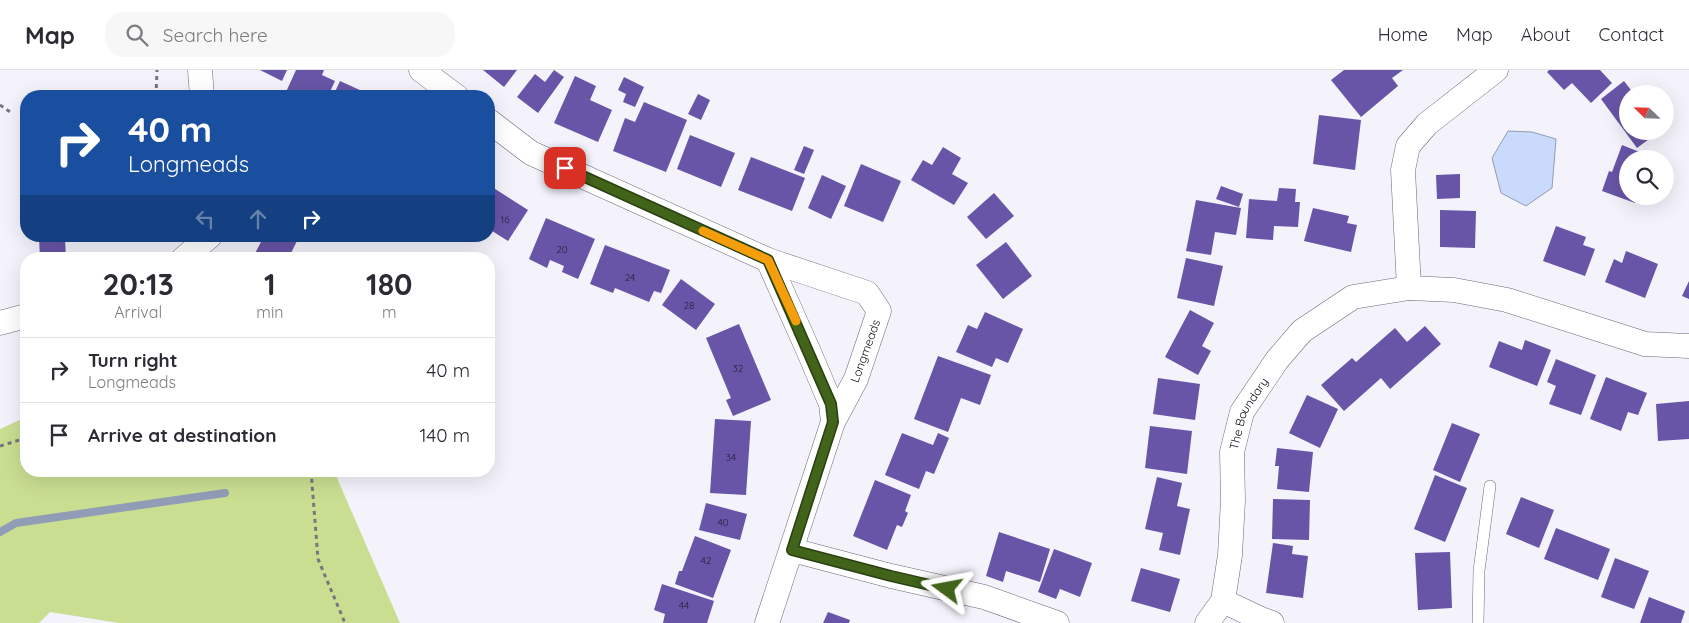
<!DOCTYPE html>
<style>
body{margin:0;font-family:Quicksand,sans-serif;background:#f7f7f7;color:#2b2b33;height:100vh;display:flex;flex-direction:column;font-size:19px;white-space:nowrap}
*{box-sizing:border-box;margin:0}
p{font-size:16px;color:#7c7c81}
.icon{flex:none;width:28px;height:28px;fill:none;stroke:currentColor;stroke-width:2;stroke-linecap:round;stroke-linejoin:round}
.map{position:relative;flex:1;overflow:hidden}
.details{position:absolute;left:20px;top:182px;width:475px;height:225px;display:flex;flex-direction:column;background:#fff;border-radius:20px;box-shadow:0 5px 20px #0002}
.details>*{flex:none}
.top-card{position:absolute;left:20px;top:20px;width:475px;height:152px;border-radius:20px;box-shadow:0 5px 20px #0002;background:#1a4fa0;color:#fff;overflow:hidden}
.needle{width:32px;rotate:293deg}
.tools{position:absolute;left:1619px;top:15px;display:grid;gap:10px}
.tools a{display:grid;place-items:center;width:55px;height:55px;border-radius:50%;background:#fff;box-shadow:0 5px 20px #0002;font-size:25px}
.pin{position:absolute;display:grid;place-items:center;width:42px;height:42px;color:#fff;margin:-21px;border-radius:10px;box-shadow:0 2px 8px #0006}
.me{position:absolute;width:55px;margin:-28px;rotate:283deg;stroke-linejoin:round;filter:drop-shadow(0 0 4px #0008)}
.turn{display:flex;align-items:center;gap:18px;height:105px;padding:0 25px;font-size:22px}
.turn .icon{width:65px;height:65px;stroke-width:2.5}
.turn b{display:block;font-size:35px;line-height:42px}
.lanes{display:flex;align-items:center;height:48px;padding:0 25px;background:#0003;justify-content:center;gap:25px;direction:ltr}
.lanes .off{opacity:.35}
.eta{display:flex;justify-content:space-evenly;align-items:center;height:85px;text-align:center}
.eta b{font-size:30px;font-weight:700;line-height:35px}
ul{padding:0;list-style:none}
li{display:flex;align-items:center;gap:15px;height:65px;padding:0 25px;border-top:1px solid #e1e1e2}
li div{flex:1}
li b{display:block;font-size:19px}
li em{font-style:normal}
header{display:flex;align-items:center;gap:30px;box-sizing:border-box;height:70px;padding:0 25px;background:#fff;border-bottom:1px solid #e1e1e2}
header strong{font-size:24px}
nav{display:flex;gap:28px;margin-inline-start:auto;font-size:18px}
.search{width:350px;height:45px;background:#f7f7f7;display:flex;align-items:center;gap:12px;box-sizing:border-box;padding:0 18px;border-radius:20px;color:#7c7c81;font-size:19px}
.map>svg:first-child{display:block}
</style>
<header>
<strong>Map</strong>
<div class="search"><svg class="icon" aria-label="search" viewBox="0 0 24 24"><circle cx="10" cy="10" r="6"/><path d="M15 15l6 6"/></svg>Search here</div>
<nav><a>Home</a><a>Map</a><a>About</a><a>Contact</a></nav>
</header>
<div class="map">
<svg width="1689" height="553" viewBox="0 0 1689 553">
<rect width="100%" height="100%" fill="#f4f3fc"/>
<path fill="#cade92" d="M26,347V401H334L400,553H119L50,542L39,553H0V359Z"/>
<path fill="#c9dafc" stroke="#919cb6" d="M1508,61L1532,62L1556,69L1552,118L1526,136L1501,123L1492,88Z"/>
<g fill="none" stroke-linecap="round" stroke-linejoin="round">
<path stroke="#919cb6" stroke-width="8" d="M0,462L16,453L225,423"/>
</g>
<g fill="#6855a7">
<path d="M260,0H287L282,11Z"/>
<path d="M296,0H324L322,5L335,11L328,26H296L286,22Z"/>
<path d="M483,0H517L504,17Z"/>
<path d="M554,0L564,7L538,43L517,27L535,4L545,12Z"/>
<path d="M1344,0H1403L1392,8L1398,16L1361,47L1331,10Z"/>
<path d="M1549,0H1600L1612,13L1591,33L1572,13L1564,20L1547,2Z"/>
<path d="M575,6L596,16L590,30L612,40L598,72L554,53Z"/>
<path d="M624,7L644,17L635,37L623,32L626,24L618,20Z"/>
<path d="M340,11L373,26H333Z"/>
<path d="M1624,11L1634,24H1628V61H1660L1637,78L1601,29Z"/>
<path d="M698,24L710,30L701,50L688,44Z"/>
<path d="M644,32L687,50L666,102L613,81L625,48L635,52Z"/>
<path d="M1319,45L1361,50L1355,100L1313,94Z"/>
<path d="M690,65L735,83L721,117L677,99Z"/>
<path d="M1622,75L1642,83L1640,89H1628V126H1638L1635,133L1602,121L1609,101L1612,102Z"/>
<path d="M804,76L814,80L804,104L794,100Z"/>
<path d="M943,77L961,88L952,104L968,113L954,135L911,110L923,90L932,95Z"/>
<path d="M751,87L805,108L792,141L738,120Z"/>
<path d="M861,94L901,111L883,152L844,136Z"/>
<path d="M1460,104V128L1437,129L1436,105Z"/>
<path d="M822,105L846,116L831,149L808,138Z"/>
<path d="M489,115L528,140L508,171L489,159Z"/>
<path d="M1221,116L1243,124L1239,137L1216,129Z"/>
<path d="M1279,118L1296,119L1295,132H1300L1298,157L1274,156L1273,170L1246,168L1249,129L1277,131Z"/>
<path d="M994,123L1014,146L986,169L967,147Z"/>
<path d="M1196,130L1241,138L1236,165L1215,162L1211,185L1186,181Z"/>
<path d="M1313,138L1349,146L1347,153L1357,155L1351,182L1304,171Z"/>
<path d="M1440,140L1476,141L1475,178L1440,177Z"/>
<path d="M546,148L595,169L578,209L562,202L564,196L550,190L547,198L529,189Z"/>
<path d="M1556,156L1586,167L1583,175L1595,179L1585,206L1543,191Z"/>
<path d="M39,166H81V168H65L66,189H40Z"/>
<path d="M250,166H288L297,171L288,189H252L261,172Z"/>
<path d="M1006,172L1032,206L1003,229L976,195Z"/>
<path d="M605,175L670,200L661,223L654,221L649,232L615,218L613,223L590,214Z"/>
<path d="M1626,181L1658,194L1645,228L1605,212L1614,189L1622,193Z"/>
<path d="M1186,188L1223,196L1214,236L1177,228Z"/>
<path d="M681,209L715,234L696,260L662,235Z"/>
<path d="M1689,211V229L1682,226Z"/>
<path d="M1190,240L1214,253L1202,276L1211,281L1198,305L1165,287Z"/>
<path d="M985,242L1023,259L1008,293L996,288L992,297L956,282L968,255L977,259Z"/>
<path d="M739,254L771,330L733,346L726,330L731,328L706,268Z"/>
<path d="M1425,256L1441,274L1390,319L1381,308L1344,341L1321,315L1352,288L1356,292L1395,258L1407,272Z"/>
<path d="M1525,270L1551,280L1537,316L1489,297L1499,271L1522,280Z"/>
<path d="M938,286L991,305L980,335L961,328L948,362L914,349Z"/>
<path d="M1556,289L1596,305L1581,345L1549,334L1556,316L1547,312Z"/>
<path d="M1606,307L1647,323L1638,345L1628,342L1621,361L1590,349Z"/>
<path d="M1158,308L1200,314L1195,350L1153,344Z"/>
<path d="M1307,325L1338,339L1320,378L1289,363Z"/>
<path d="M1689,331V369L1658,371L1656,334Z"/>
<path d="M715,349L751,351L746,425L710,423Z"/>
<path d="M1452,353L1480,364L1460,412L1433,400Z"/>
<path d="M1150,356L1192,361L1187,404L1145,398Z"/>
<path d="M902,363L933,375L938,363L949,368L934,404L926,401L919,419L885,405Z"/>
<path d="M1277,378L1313,382L1309,422L1277,419L1279,396H1275Z"/>
<path d="M1435,405L1467,418L1445,472L1414,459Z"/>
<path d="M1157,407L1182,413L1177,436L1190,439L1180,485L1159,480L1163,463L1145,459Z"/>
<path d="M875,410L911,425L905,441L908,443L902,457L897,455L887,480L853,466Z"/>
<path d="M1521,427L1554,440L1539,478L1506,464Z"/>
<path d="M1273,429L1310,430L1309,470L1272,469Z"/>
<path d="M706,433L747,444L740,470L699,460Z"/>
<path d="M1556,458L1610,479L1598,510L1544,489Z"/>
<path d="M999,462L1050,479L1040,512L1006,501L1003,512L986,506Z"/>
<path d="M695,466L731,480L713,528L675,514L679,501H682Z"/>
<path d="M1273,473L1293,476L1292,484L1308,486L1303,528L1266,523Z"/>
<path d="M1054,479L1092,493L1080,527L1060,519L1056,529L1038,522Z"/>
<path d="M1450,482L1452,538L1418,540L1415,483Z"/>
<path d="M1615,488L1649,501L1634,539L1601,527Z"/>
<path d="M1141,498L1180,509L1170,542L1131,531Z"/>
<path d="M662,514L714,531L707,553H663L665,544L654,540Z"/>
<path d="M1649,527L1685,541L1681,553H1640Z"/>
<path d="M828,542L850,550L849,553H823Z"/>
</g>
<g fill="none" stroke-linecap="round" stroke-linejoin="round">
<defs>
<path id="lane" d="M1478,553L1479,501L1490,416"/>
<g id="street">
<path d="M200,0L202,26"/>
<path d="M421,0L456,26"/>
<path d="M489,51L531,83L768,190L809,282L831,334L833,352L767,553"/>
<path d="M183,189L210,166"/>
<path d="M768,190L867,223L879,241L856,309L833,352"/>
<path d="M1409,218L1403,100L1408,76L1427,54L1496,0"/>
<path d="M0,253L26,246"/>
<path d="M792,480L891,506L984,527L1057,553"/>
<path d="M1223,531L1261,549L1272,553"/>
<path id="s1" d="M1207,553L1223,531L1230,485L1233,430L1232,382L1242,342L1277,290L1302,261L1353,227L1409,218L1454,220L1507,230L1645,274L1689,276"/>
</g>
</defs>
<use href="#lane" stroke="#6b687a" stroke-width="12"/>
<use href="#street" stroke="#6b687a" stroke-width="25"/>
<g stroke="#77767e" stroke-width="3" stroke-dasharray="4 4" stroke-linecap="butt">
<path d="M156,26L157,0"/>
<path d="M0,35L13,44"/>
<path d="M0,376L26,368"/>
<path d="M311,401L318,489L345,553"/>
</g>
<use href="#lane" stroke="#fff" stroke-width="11"/>
<use href="#street" stroke="#fff" stroke-width="24"/>
</g>
<g fill="none" stroke-linecap="round" stroke-linejoin="round">
<defs>
<path id="route" d="M565,98L768,190L831,334L833,352L792,480L891,506L947,519"/>
</defs>
<use href="#route" stroke="#2a4011" stroke-width="12"/>
<use href="#route" stroke="#41631a" stroke-width="9"/>
<path stroke="#f59e0b" stroke-width="9" d="M703,161L768,190L796,251"/>
</g>
<g text-anchor="middle" dominant-baseline="central" stroke-width="4" stroke-linejoin="round" paint-order="stroke">
<g font-size="10" fill="#241f39">
<text x="505" y="149">16</text>
<text x="562" y="179">20</text>
<text x="630" y="207">24</text>
<text x="689" y="235">28</text>
<text x="738" y="298">32</text>
<text x="731" y="387">34</text>
<text x="723" y="452">40</text>
<text x="706" y="490">42</text>
<text x="684" y="535">44</text>
</g>
<g font-size="12" fill="#0e0d14" stroke="#fff">
<text transform="translate(865 281) rotate(-70)">Longmeads</text>
<text stroke="none"><textPath href="#s1" startOffset="219">The Boundary</textPath></text>
</g>
</g>
</svg>
<div class="tools">
<a><svg class="needle" viewBox="-14 -14 28 28"><path d="M0-13l5 13h-10z" fill="#e53935"/><path d="M0 13l5-13h-10z" fill="#7c7c81"/></svg></a>
<a><svg class="icon" aria-label="search" viewBox="0 0 24 24"><circle cx="10" cy="10" r="6"/><path d="M15 15l6 6"/></svg></a>
</div>
<div class="pin" style="left:565px;top:98px;background:#d93025"><svg class="icon" aria-label="arrive" viewBox="0 0 24 24"><path d="M6 21V4h12l-3 4 3 4H6"/></svg></div>
<svg class="me" style="left:947px;top:519px" viewBox="-20 -20 40 40"><path d="M0-17L14 15 0 8-14 15z" fill="#41631a" stroke="#fff" stroke-width="4"/></svg>
<div class="top-card">
<div class="turn"><svg class="icon" aria-label="right" viewBox="0 0 24 24"><path d="M7 20v-9h11M14 6l5 5-5 5"/></svg><div><b>40 m</b>Longmeads</div></div>
<div class="lanes"><svg class="icon off" aria-label="left" viewBox="0 0 24 24"><path d="M17 20v-9H6M10 6l-5 5 5 5"/></svg><svg class="icon off" aria-label="ahead" viewBox="0 0 24 24"><path d="M12 20V5M6 11l6-6 6 6"/></svg><svg class="icon" aria-label="right" viewBox="0 0 24 24"><path d="M7 20v-9h11M14 6l5 5-5 5"/></svg></div>
</div>
<section class="details">
<div class="eta">
<div><b>20:13</b><p>Arrival</p></div>
<div><b>1</b><p>min</p></div>
<div><b>180</b><p>m</p></div>
</div>
<ul>
<li><svg class="icon" aria-label="right" viewBox="0 0 24 24"><path d="M7 20v-9h11M14 6l5 5-5 5"/></svg><div><b>Turn right</b><p>Longmeads</p></div><em>40 m</em></li>
<li><svg class="icon" aria-label="arrive" viewBox="0 0 24 24"><path d="M6 21V4h12l-3 4 3 4H6"/></svg><div><b>Arrive at destination</b></div><em>140 m</em></li>
</ul>
</section>
</div>
